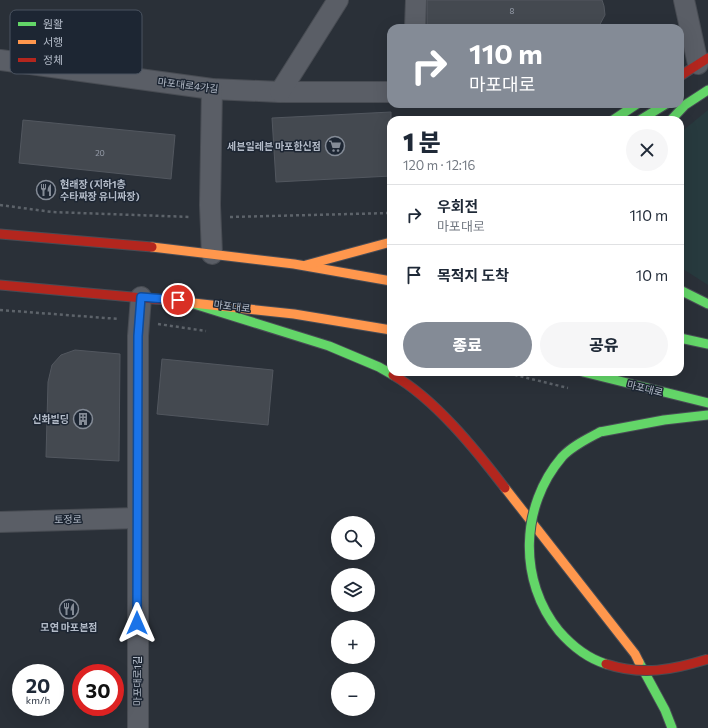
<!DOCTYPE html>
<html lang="ko">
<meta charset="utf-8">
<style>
body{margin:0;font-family:Commissioner,"Noto Sans KR",sans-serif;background:#f6f6f7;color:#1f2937;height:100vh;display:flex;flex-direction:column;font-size:15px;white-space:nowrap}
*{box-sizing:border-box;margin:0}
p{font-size:13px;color:#747a83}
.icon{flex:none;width:22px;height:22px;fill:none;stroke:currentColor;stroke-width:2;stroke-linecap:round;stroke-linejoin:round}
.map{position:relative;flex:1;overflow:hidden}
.drawer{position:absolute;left:387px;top:116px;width:297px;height:260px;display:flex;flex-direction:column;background:#fff;border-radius:12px;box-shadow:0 4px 16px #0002}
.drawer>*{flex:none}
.hud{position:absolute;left:387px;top:24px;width:297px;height:84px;border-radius:12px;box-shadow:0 4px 16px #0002;background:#848b96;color:#fff;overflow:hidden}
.buttons{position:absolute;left:331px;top:516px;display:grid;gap:8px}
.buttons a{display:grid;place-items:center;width:44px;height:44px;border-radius:50%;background:#fff;box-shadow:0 4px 16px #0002;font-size:20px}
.speed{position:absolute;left:12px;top:664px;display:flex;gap:8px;font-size:20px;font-weight:700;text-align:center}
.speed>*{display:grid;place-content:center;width:52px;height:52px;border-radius:50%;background:#fff;box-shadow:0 4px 16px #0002;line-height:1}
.speed small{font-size:10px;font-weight:400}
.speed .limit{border:6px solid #d22;background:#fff;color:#111}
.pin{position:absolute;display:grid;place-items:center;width:34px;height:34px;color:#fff;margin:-17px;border:2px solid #fff;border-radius:50%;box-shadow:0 1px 4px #0007}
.me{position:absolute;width:44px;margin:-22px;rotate:0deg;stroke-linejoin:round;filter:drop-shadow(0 0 3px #0008)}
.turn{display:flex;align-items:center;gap:14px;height:84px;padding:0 16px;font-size:18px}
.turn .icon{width:52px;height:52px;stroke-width:2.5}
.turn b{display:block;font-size:28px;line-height:34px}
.round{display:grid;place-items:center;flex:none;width:42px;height:42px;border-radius:21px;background:#f6f6f7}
.head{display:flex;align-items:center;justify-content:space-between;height:68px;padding:0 16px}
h1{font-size:24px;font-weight:800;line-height:30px}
.cta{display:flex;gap:8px;margin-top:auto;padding:8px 16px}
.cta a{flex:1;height:46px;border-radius:24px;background:#848b96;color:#fff;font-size:16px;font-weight:800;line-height:46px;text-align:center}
.cta a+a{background:#f6f6f7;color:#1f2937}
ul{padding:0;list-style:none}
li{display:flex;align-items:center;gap:12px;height:60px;padding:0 16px;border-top:1px solid #e0e1e3}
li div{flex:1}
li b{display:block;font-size:15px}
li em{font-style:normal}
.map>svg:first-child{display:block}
</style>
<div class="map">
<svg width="708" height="728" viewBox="0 0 708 728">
<rect width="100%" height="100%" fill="#2a3038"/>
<path fill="#273a3e" d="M708,110V285L680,267V133Z"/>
<g fill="#444950" stroke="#52575f">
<path d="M427,0H602L604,6L605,15L598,28H427Z"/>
<path d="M391,112V176L276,182L272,118Z"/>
<path d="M23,120L175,135L171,179L19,163Z"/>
<path d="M75,350L120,354L119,461L46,457L48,382L52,365L61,355Z"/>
<path d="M162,359L273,370L268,425L157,414Z"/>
</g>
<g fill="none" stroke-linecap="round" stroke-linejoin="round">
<defs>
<g id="street">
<path d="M684,0L698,64"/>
<path d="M415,28L416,0"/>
<path d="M0,60L212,89L280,92H391"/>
<path d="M280,92L338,0"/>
<path d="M212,254L210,205L212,89"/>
<path d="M0,522L137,518"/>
<path d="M138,728V336L141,297"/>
</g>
<g id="fast">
<path d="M613,120L637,104"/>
<path d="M640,120L666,104"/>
<path d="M671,120L685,105L708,90"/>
<path d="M680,290L708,304"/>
<path d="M178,299L329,346L379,367L393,375"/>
<path d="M680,338L708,344"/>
<path d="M583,372L708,403"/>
<path d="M600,432L664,420L708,415"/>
<path d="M639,662L665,710L672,728"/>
</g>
<g id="slow">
<path d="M152,247L294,264L391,281"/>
<path d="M306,265L391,242"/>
<path d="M165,300L294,314L391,330"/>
<path d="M505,488L635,654L639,662"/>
</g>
<g id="jam">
<path d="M680,76L708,58"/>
<path d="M0,234L152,247"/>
<path d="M0,285L165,300"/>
<path d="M393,375C435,399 476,450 505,488"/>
</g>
</defs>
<use href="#street" stroke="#484c53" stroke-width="22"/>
<use href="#fast" stroke="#484c55" stroke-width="11"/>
<use href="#slow" stroke="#484c55" stroke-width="11"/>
<use href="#jam" stroke="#484c55" stroke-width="11"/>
<g stroke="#5d636a" stroke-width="2.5" stroke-dasharray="3 3" stroke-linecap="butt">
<path d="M0,205L52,212L191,217"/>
<path d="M230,217L390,213"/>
<path d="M0,310L119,319"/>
<path d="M158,324L206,331"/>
<path d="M503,372L568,388"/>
</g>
<use href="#street" stroke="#5a5e66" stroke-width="20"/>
<use href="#fast" stroke="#63d668" stroke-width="9"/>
<use href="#slow" stroke="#ff974d" stroke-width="9"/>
<use href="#jam" stroke="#b3261e" stroke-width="9"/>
<defs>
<path id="fast-bridge" d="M600,432C587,439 572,446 562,457C520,506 518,581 559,631C572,646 587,658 606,664"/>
<path id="jam-bridge" d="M606,664C643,676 672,670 708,659"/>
</defs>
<use href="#fast-bridge" stroke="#474c53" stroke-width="11" stroke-linecap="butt"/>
<use href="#jam-bridge" stroke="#474c53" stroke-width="11" stroke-linecap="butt"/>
<use href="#fast-bridge" stroke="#63d668" stroke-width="9"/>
<use href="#jam-bridge" stroke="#b3261e" stroke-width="9"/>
</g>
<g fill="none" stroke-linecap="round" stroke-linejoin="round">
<defs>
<path id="route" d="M137,623L138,336L141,297L178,300"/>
</defs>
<use href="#route" stroke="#114b97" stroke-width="10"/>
<use href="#route" stroke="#1a73e8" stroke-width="7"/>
</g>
<defs>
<symbol id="supermarket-ring" viewBox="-11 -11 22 22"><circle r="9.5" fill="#1d2633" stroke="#848b96" stroke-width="1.5"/><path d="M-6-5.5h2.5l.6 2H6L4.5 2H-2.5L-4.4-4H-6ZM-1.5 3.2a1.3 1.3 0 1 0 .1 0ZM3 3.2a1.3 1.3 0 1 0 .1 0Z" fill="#848b96"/></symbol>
<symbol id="restaurant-ring" viewBox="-11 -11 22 22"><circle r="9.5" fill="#1d2633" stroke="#848b96" stroke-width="1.5"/><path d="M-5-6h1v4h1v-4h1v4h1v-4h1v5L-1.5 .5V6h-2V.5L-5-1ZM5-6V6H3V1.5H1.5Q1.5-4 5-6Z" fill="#848b96"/></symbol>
<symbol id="building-ring" viewBox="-11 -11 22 22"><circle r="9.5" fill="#1d2633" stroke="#848b96" stroke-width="1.5"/><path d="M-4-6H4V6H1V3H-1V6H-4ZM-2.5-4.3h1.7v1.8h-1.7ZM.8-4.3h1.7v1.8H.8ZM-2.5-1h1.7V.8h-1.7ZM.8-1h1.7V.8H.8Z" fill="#848b96"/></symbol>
</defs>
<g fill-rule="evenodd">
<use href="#supermarket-ring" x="324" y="135" width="22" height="22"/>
<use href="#restaurant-ring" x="35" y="179" width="22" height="22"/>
<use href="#building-ring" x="72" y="408" width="22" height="22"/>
<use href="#restaurant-ring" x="58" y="598" width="22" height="22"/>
</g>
<g text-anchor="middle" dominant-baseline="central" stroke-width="3" stroke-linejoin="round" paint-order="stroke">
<g font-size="8" fill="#989fab">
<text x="512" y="11">8</text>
<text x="100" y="153">20</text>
</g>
<g font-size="10" fill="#b4bcc9" stroke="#1d2633">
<text transform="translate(188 85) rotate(7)">마포대로4가길</text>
<text transform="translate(232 306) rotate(7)">마포대로</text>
<text transform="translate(645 388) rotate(14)">마포대로</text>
<text transform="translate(68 519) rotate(-1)">토정로</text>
<text transform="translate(137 681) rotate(-90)">마포대로1길</text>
</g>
<g font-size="10" font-weight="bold" fill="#b4bcc9" stroke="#1d2633" text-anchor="end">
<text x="321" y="146">세븐일레븐 마포한신점</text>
<text x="60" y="184" text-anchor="start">현래장 (지하1층<tspan x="60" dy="12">수타짜장 유니짜장)</tspan></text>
<text x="69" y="419">신화빌딩</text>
<text x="69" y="627" text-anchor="middle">모연 마포본점</text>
</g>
</g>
<rect x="10" y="10" width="132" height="64" rx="6" fill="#1d2633" stroke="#4a5360" stroke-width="1"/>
<rect x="18" y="22" width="18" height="4" fill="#63d668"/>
<rect x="18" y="40" width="18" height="4" fill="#ff974d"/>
<rect x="18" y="58" width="18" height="4" fill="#b3261e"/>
<g font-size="11" fill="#b4bcc9">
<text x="43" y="28">원활</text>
<text x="43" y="46">서행</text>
<text x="43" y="64">정체</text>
</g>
</svg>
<div class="buttons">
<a><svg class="icon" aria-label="search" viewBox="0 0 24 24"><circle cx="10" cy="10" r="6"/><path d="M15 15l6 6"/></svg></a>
<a><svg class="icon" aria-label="layers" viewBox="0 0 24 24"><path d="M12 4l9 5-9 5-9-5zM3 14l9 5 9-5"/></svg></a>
<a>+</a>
<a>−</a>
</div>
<div class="speed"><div>20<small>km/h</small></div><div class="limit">30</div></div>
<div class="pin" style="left:178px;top:300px;background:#d93025"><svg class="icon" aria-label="arrive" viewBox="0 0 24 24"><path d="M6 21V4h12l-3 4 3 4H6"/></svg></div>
<svg class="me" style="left:137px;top:623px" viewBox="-20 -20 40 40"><path d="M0-17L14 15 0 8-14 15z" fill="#1a73e8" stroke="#fff" stroke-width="4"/></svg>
<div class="hud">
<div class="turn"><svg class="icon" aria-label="right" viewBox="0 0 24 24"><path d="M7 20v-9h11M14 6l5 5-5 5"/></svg><div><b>110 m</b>마포대로</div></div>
</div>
<section class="drawer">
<div class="head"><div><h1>1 분</h1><p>120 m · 12:16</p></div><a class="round"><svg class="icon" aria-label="close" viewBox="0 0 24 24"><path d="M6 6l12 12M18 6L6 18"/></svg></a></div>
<ul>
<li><svg class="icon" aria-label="right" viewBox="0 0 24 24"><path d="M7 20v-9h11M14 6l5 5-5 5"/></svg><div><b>우회전</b><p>마포대로</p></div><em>110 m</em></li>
<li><svg class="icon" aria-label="arrive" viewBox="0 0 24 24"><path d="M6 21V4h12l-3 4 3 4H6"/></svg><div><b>목적지 도착</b></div><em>10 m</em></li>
</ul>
<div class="cta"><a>종료</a><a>공유</a></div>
</section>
</div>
